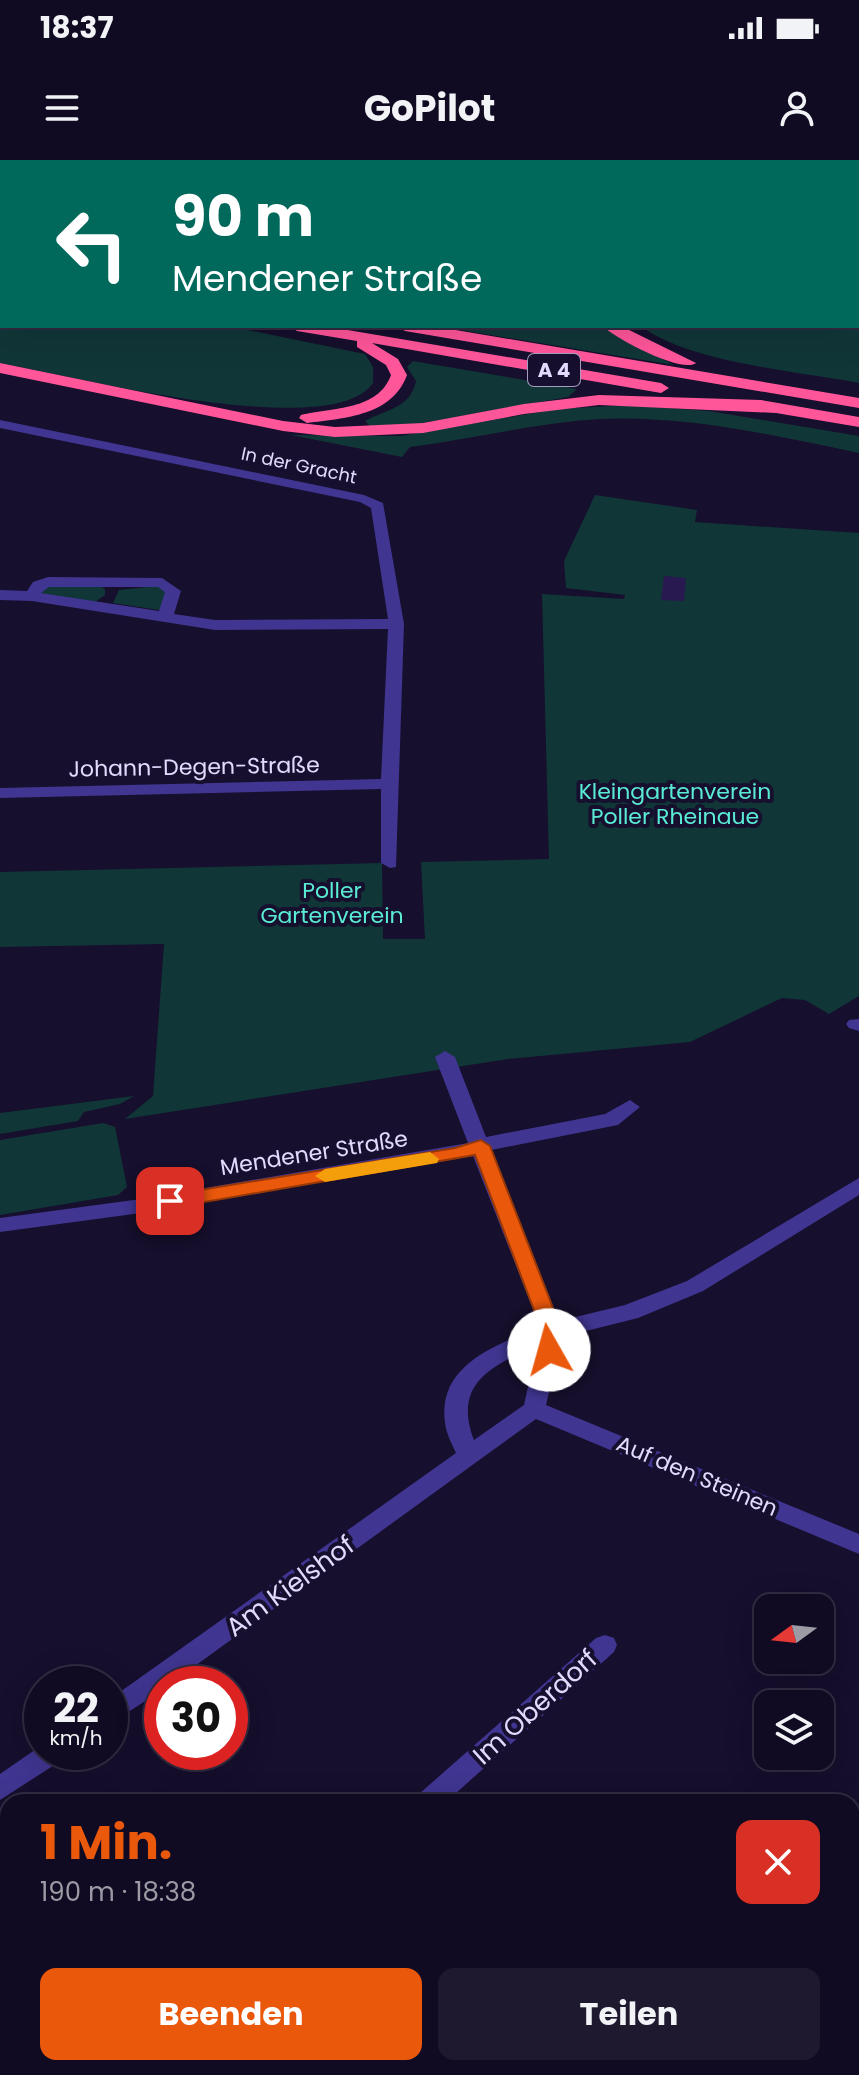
<!DOCTYPE html>
<html lang="de">
<meta charset="utf-8">
<style>
body{margin:0;font-family:Poppins,sans-serif;background:#1e192f;color:#f1f3f6;height:100vh;display:flex;flex-direction:column;font-size:30px;white-space:nowrap}
*{box-sizing:border-box;margin:0}
p{font-size:26px;color:#9c9ba5}
.icon{flex:none;width:44px;height:44px;fill:none;stroke:currentColor;stroke-width:2;stroke-linecap:round;stroke-linejoin:round}
.map{position:relative;flex:1;overflow:hidden}
.drawer{position:absolute;left:0px;top:1634px;width:860px;height:282px;display:flex;flex-direction:column;background:#100b22;border-radius:24px 24px 0 0;box-shadow:0 8px 32px #0002,0 0 0 2px #302b40}
.drawer>*{flex:none}
.hud{position:absolute;left:0px;top:0px;width:860px;height:168px;box-shadow:0 8px 32px #0002,0 0 0 2px #302b40;background:#00695c;color:#fff;overflow:hidden}
.needle{width:52px;rotate:255deg}
.buttons{position:absolute;left:754px;top:1434px;display:grid;gap:16px}
.buttons a{display:grid;place-items:center;width:80px;height:80px;border-radius:16px;background:#100b22;box-shadow:0 8px 32px #0002,0 0 0 2px #302b40;font-size:40px}
.speed{position:absolute;left:24px;top:1506px;display:flex;gap:16px;font-size:40px;font-weight:700;text-align:center}
.speed>*{display:grid;place-content:center;width:104px;height:104px;border-radius:50%;background:#100b22;box-shadow:0 8px 32px #0002,0 0 0 2px #302b40;line-height:1}
.speed small{font-size:20px;font-weight:400}
.speed .limit{border:12px solid #d22;background:#fff;color:#111}
.pin{position:absolute;display:grid;place-items:center;width:68px;height:68px;color:#fff;margin:-34px;border-radius:16px;box-shadow:0 4px 12px #0006}
.me{position:absolute;width:88px;margin:-44px;rotate:353deg;stroke-linejoin:round;filter:drop-shadow(0 0 6px #0008)}
.turn{display:flex;align-items:center;gap:28px;height:168px;padding:0 40px;font-size:36px}
.turn .icon{width:104px;height:104px;stroke-width:2.5}
.turn b{display:block;font-size:56px;line-height:68px}
.round{display:grid;place-items:center;flex:none;width:84px;height:84px;border-radius:16px;background:#1e192f}
.summary{display:flex;align-items:center;justify-content:space-between;height:136px;padding:0 40px}
h1{font-size:48px;font-weight:700;line-height:60px;color:#ea580c}
.cta{display:flex;gap:16px;margin-top:auto;padding:16px 40px}
.cta a{flex:1;height:92px;border-radius:16px;background:#ea580c;color:#fff;font-size:32px;font-weight:700;line-height:92px;text-align:center}
.cta a+a{background:#1e192f;color:#f1f3f6}
.status{display:flex;justify-content:space-between;align-items:center;height:56px;padding:0 40px;background:#100b22;direction:ltr}
.status svg{height:22px;fill:currentColor}
header{display:flex;justify-content:space-between;align-items:center;height:104px;padding:0 40px;background:#100b22;font-size:36px;font-weight:700}
.map>svg:first-child{display:block}
</style>
<div class="status"><b>18:37</b><svg viewBox="0 0 49 12"><path d="M0 12V9h3v3zM5 12V6h3v6zM10 12V3h3v9zM15 12V0h3v12zM26 1h20v11H26zM47 4h2v5h-2z"/></svg></div>
<header><svg class="icon" aria-label="menu" viewBox="0 0 24 24"><path d="M4 6h16M4 12h16M4 18h16"/></svg>GoPilot<svg class="icon" aria-label="person" viewBox="0 0 24 24"><circle cx="12" cy="8" r="4"/><path d="M4 21q1-7 8-7t8 7"/></svg></header>
<div class="map">
<svg width="859" height="1915" viewBox="0 0 859 1915">
<rect width="100%" height="100%" fill="#160f2d"/>
<g fill="#113638">
<path d="M92,0H489L90,2Z"/>
<path d="M859,57V223C800,212 687,202 641,166H858Z"/>
<path d="M0,118L2,166H228L365,194L373,207V223C332,284 68,215 0,203Z"/>
<path d="M436,166H600L674,205Z"/>
<path d="M413,201L577,229L568,237L411,265L371,267L365,261C386,249 410,249 416,221L407,207Z"/>
<path d="M629,245L709,251L859,276V293C772,275 687,255 598,259C535,263 473,279 410,287L402,297L291,275L400,276L557,249Z"/>
<path d="M595,335L697,350L695,362L859,373V836L829,854L805,840L782,838L690,882L508,899L125,959L153,936L164,784L0,787V712L382,703L383,779H425L421,702L549,699L542,434L624,439L625,435L566,428L564,401Z"/>
<path d="M100,426L105,429V435L95,442L41,433L46,427Z"/>
<path d="M157,426L166,430L164,447L159,450L113,443L119,430Z"/>
<path d="M134,936L120,944L84,952L78,961L0,974V953Z"/>
<path d="M103,963L115,967L127,1027L118,1035L0,1055V980Z"/>
</g>
<path fill="#281950" d="M664,416L686,418L684,441L661,440Z"/>
<g fill="none" stroke-linecap="round" stroke-linejoin="round">
<g fill="#403590" fill-rule="evenodd">
<path d="M0,260L364,335L383,343L404,464L396,707L390,708L381,703V629L0,638V628L381,619L388,469L215,470L32,441L0,440V430L27,431L33,422L48,417L162,418L181,431L174,454L215,460L388,459L371,348L360,342L0,268ZM49,427H158L165,432L159,451L41,433Z"/>
<path d="M859,859V871L849,868L846,864L849,860Z"/>
<path d="M445,891L455,897L486,977L605,954L630,940L640,947L618,965L491,990L559,1161L625,1145L687,1121L859,1018V1035L703,1131L638,1158L562,1177L546,1245L859,1374V1394L536,1259L170,1524H162V1530L110,1564V1539L456,1293C452,1284 446,1273 445,1263C437,1204 497,1185 540,1167L473,996L141,1053L0,1072V1058L141,1039L468,983L435,897ZM537,1186L524,1245L474,1280C452,1223 493,1205 537,1186Z"/>
<path d="M605,1475L614,1478L617,1485L614,1492L446,1642H415L419,1634L596,1478Z"/>
<path d="M42,1585V1592H66L62,1600L0,1640V1614Z"/>
<path d="M859,1813V1843L852,1846V1816Z"/>
<path d="M118,1908H151L148,1915H115Z"/>
<path d="M756,1908H789L786,1915H753Z"/>
</g>
<path fill="#d062ff" fill-rule="evenodd" d="M34,0H47L32,2Z"/>
<g fill="#ff569a" fill-rule="evenodd">
<path d="M57,0H71L72,2H58Z"/>
<rect x="0" y="32" width="2" height="8"/>
<rect x="0" y="83" width="2" height="8"/>
<rect x="0" y="101" width="2" height="8"/>
<path d="M289,166H324L661,223L669,228L661,233L372,183L398,199L407,215C392,256 345,258 307,263L299,258L301,255C333,247 378,251 391,215L386,205L357,187V181L297,171Z"/>
<path d="M397,166H432L859,238V248L405,171Z"/>
<path d="M603,166H621L696,203C683,214 615,179 603,166Z"/>
<path d="M0,203L283,261L335,267L423,263L524,244L599,235L761,240L859,257V267L776,253L599,245L524,254L423,273L335,277L283,271L0,213Z"/>
</g>
</g>
<path fill="#ea580c" stroke="#983908" stroke-width="2" d="M481,980L490,986L562,1171L556,1195H542L539,1190L542,1171L475,995L170,1048L160,1041L170,1035L455,988Z"/>
<path fill="#f59e0b" d="M430,992L439,999L437,1003L325,1022L315,1016L325,1009Z"/>
<g text-anchor="middle" dominant-baseline="central" stroke-width="8" stroke-linejoin="round" paint-order="stroke">
<g font-size="18" fill="#e2dbff" stroke="#160f2d">
<text transform="translate(299 305) rotate(12)">In der Gracht</text>
</g>
<rect fill="#160f2d" stroke="#a59ec0" stroke-width="2" x="528" y="194" width="52" height="32" rx="6"/>
<g font-size="20" font-weight="bold" fill="#e2dbff">
<text x="554" y="210">A 4</text>
</g>
<g font-size="22" fill="#e2dbff" stroke="#160f2d">
<text transform="translate(194 607) rotate(-1)">Johann-Degen-Straße</text>
<text transform="translate(314 993) rotate(-9)">Mendener Straße</text>
<text transform="translate(697 1316) rotate(23)">Auf den Steinen</text>
</g>
<g font-size="22" fill="#5aecd3" stroke="#160f2d">
<text x="675" y="631">Kleingartenverein<tspan x="675" dy="25">Poller Rheinaue</tspan></text>
<text x="332" y="730">Poller<tspan x="332" dy="25">Gartenverein</tspan></text>
</g>
<g font-size="26" fill="#e2dbff" stroke="#160f2d">
<text transform="translate(290 1426) rotate(-36)">Am Kielshof</text>
<text transform="translate(535 1547) rotate(-42)">Im Oberdorf</text>
</g>
</g>
</svg>
<div class="buttons">
<a><svg class="needle" viewBox="-14 -14 28 28"><path d="M0-13l5 13h-10z" fill="#e53935"/><path d="M0 13l5-13h-10z" fill="#9c9ba5"/></svg></a>
<a><svg class="icon" aria-label="layers" viewBox="0 0 24 24"><path d="M12 4l9 5-9 5-9-5zM3 14l9 5 9-5"/></svg></a>
</div>
<div class="speed"><div>22<small>km/h</small></div><div class="limit">30</div></div>
<div class="pin" style="left:170px;top:1041px;background:#d93025"><svg class="icon" aria-label="arrive" viewBox="0 0 24 24"><path d="M6 21V4h12l-3 4 3 4H6"/></svg></div>
<svg class="me" style="left:549px;top:1190px" viewBox="-20 -20 40 40"><circle r="19" fill="#fff"/><path d="M0-13L10 11 0 6-10 11z" fill="#ea580c"/></svg>
<div class="hud">
<div class="turn"><svg class="icon" aria-label="left" viewBox="0 0 24 24"><path d="M17 20v-9H6M10 6l-5 5 5 5"/></svg><div><b>90 m</b>Mendener Straße</div></div>
</div>
<section class="drawer">
<div class="summary"><div><h1>1 Min.</h1><p>190 m · 18:38</p></div><a class="round" style="background:#d93025;color:#fff"><svg class="icon" aria-label="close" viewBox="0 0 24 24"><path d="M6 6l12 12M18 6L6 18"/></svg></a></div>
<div class="cta"><a>Beenden</a><a>Teilen</a></div>
</section>
</div>
